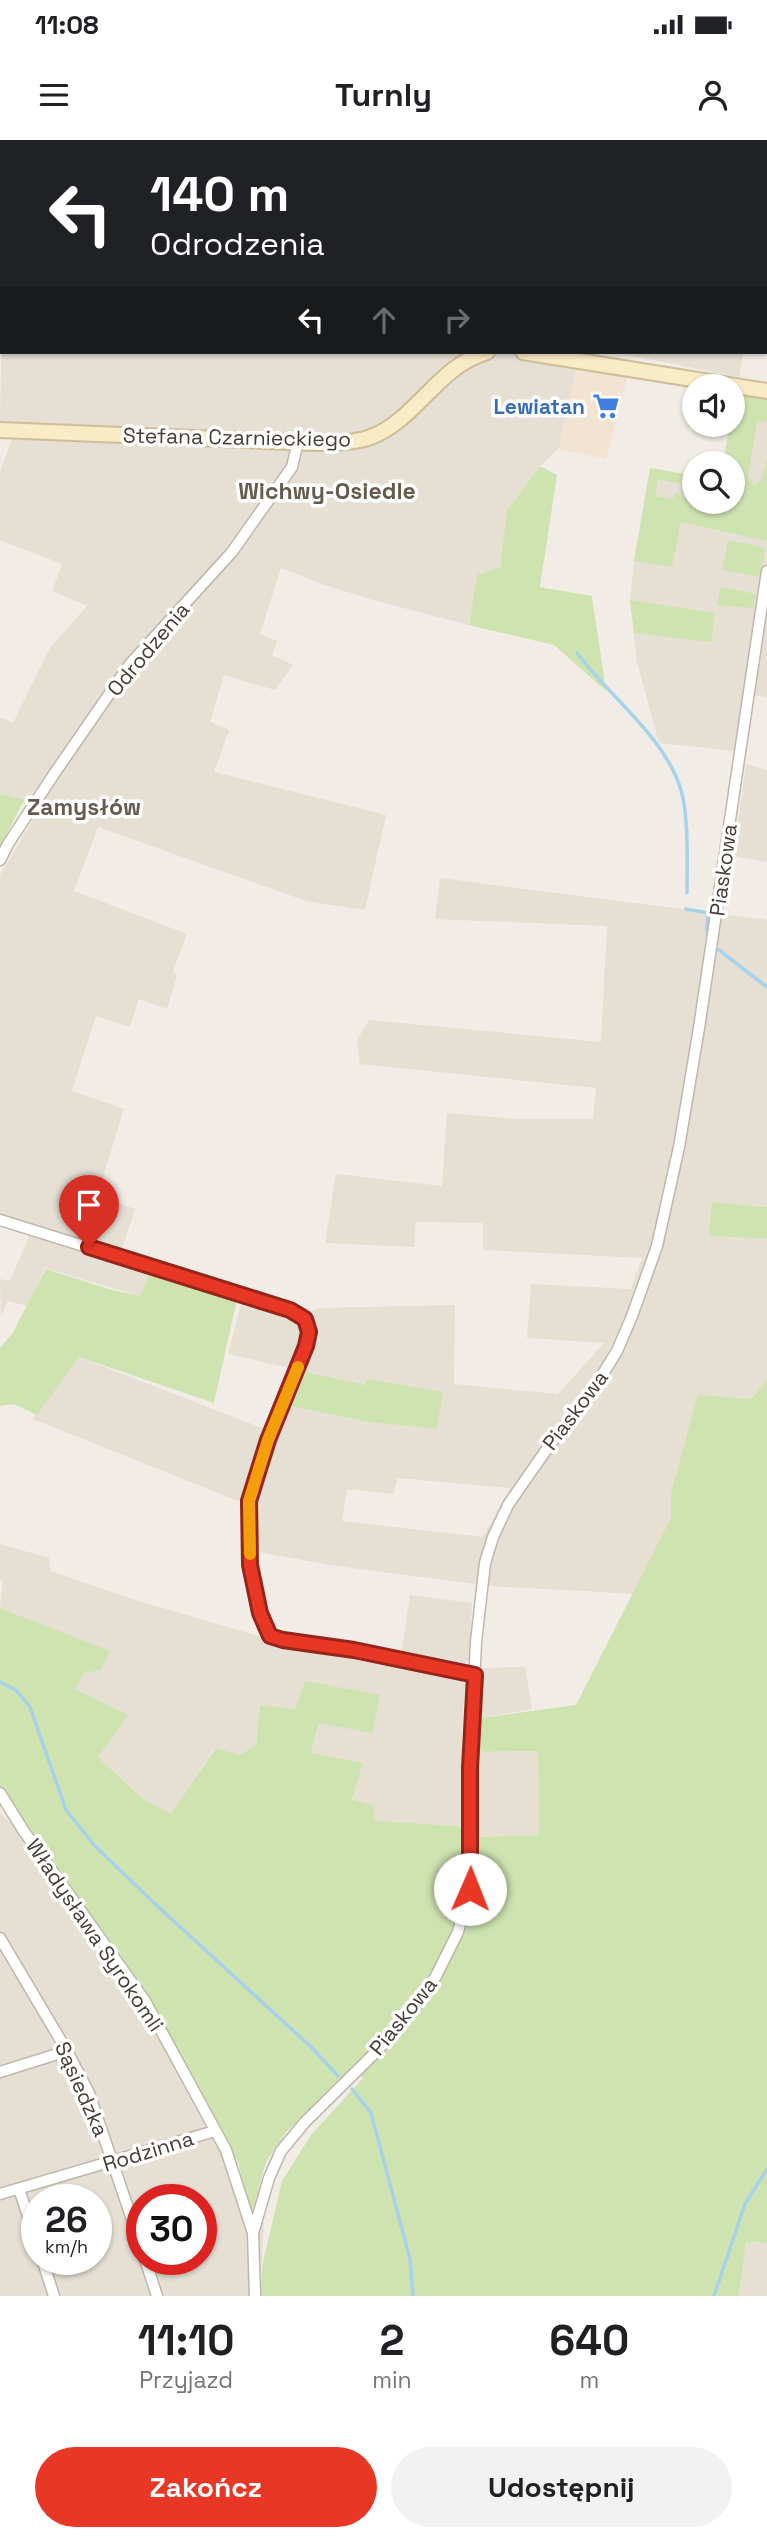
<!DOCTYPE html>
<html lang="pl">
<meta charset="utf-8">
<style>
body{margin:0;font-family:"Space Grotesk",sans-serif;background:#f2f2f2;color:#202124;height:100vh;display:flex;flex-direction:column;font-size:26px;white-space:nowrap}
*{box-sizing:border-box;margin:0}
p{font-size:23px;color:#757577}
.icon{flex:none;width:38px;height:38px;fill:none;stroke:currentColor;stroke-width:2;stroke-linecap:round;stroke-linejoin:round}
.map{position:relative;height:2156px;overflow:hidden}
.drawer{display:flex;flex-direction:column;background:#fff;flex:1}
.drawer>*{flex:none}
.banner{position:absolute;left:0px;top:0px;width:768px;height:214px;box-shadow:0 2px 5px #0004;background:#202124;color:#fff;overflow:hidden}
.fabs{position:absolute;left:682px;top:234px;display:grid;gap:14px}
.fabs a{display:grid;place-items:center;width:63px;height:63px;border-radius:50%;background:#fff;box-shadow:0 2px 5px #0004;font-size:35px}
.speed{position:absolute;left:21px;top:2044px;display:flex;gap:14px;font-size:35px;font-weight:700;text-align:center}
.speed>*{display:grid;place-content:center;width:91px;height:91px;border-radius:50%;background:#fff;box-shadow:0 2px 5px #0004;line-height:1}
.speed small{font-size:18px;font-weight:400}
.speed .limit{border:10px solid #d22;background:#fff;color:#111}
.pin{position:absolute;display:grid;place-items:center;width:60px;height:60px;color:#fff;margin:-72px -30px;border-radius:50% 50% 50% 0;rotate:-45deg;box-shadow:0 0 7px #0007}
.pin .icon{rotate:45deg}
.me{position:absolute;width:77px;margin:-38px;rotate:1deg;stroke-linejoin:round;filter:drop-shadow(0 0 5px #0008)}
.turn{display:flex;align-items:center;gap:24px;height:147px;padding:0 35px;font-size:32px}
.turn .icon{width:91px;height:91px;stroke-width:2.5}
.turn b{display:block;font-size:49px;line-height:60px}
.lanes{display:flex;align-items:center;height:66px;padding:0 35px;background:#0003;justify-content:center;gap:35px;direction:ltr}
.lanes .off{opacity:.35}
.eta{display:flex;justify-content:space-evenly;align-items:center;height:119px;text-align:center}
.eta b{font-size:42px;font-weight:800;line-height:49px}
.primary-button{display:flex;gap:14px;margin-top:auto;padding:14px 35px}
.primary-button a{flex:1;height:80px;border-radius:42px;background:#e93725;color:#fff;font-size:28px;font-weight:800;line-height:80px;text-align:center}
.primary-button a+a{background:#f2f2f2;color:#202124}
.status{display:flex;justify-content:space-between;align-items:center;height:49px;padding:0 35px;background:#fff;direction:ltr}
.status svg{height:19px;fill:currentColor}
header{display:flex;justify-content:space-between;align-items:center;height:91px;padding:0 35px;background:#fff;font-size:32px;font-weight:800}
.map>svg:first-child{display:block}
</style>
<div class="status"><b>11:08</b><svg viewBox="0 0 49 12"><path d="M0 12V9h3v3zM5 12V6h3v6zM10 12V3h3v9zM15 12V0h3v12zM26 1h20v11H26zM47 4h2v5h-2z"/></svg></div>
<header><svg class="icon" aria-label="menu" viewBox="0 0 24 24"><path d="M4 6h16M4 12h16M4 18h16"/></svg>Turnly<svg class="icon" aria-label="person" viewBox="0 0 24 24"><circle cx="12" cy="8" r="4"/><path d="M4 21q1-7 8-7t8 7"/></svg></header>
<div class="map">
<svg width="767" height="2156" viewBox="0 0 767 2156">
<rect width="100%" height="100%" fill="#f1ede6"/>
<g fill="#e5dfd4" fill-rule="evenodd">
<path d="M0,0L112,2H2V133Z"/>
<path d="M2,164V212H577V225L559,308L540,326L507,370L500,427L477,435L469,485L373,460L319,443L281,428L260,494L277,501L272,515L293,525L275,550L224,535L210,582L229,590L214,632L386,675L365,770L306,761L98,687L74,751L187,794L173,831L177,836L167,869L139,859L130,887L96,876L72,951L124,969L97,1056L135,1069L118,1120L155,1131L142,1157L45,1128L28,1166L8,1161L1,1176L0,1139L10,1141L33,1087L0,1076V735L38,671L0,653V577L13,583L50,508L87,466L52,451L62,424L0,400V332L11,302L13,282L0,281Z"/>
<path d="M613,212H743L739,237Z"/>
<path d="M767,257V557L744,554L735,611L659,603L637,522L630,460L634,421L650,328L695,336V362H733V324H723L730,285H733V267Z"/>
<path d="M746,624L767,630V722L733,716Z"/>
<path d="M440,738L767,780V1067L712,1062L710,1096L767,1099V1240L671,1353V1386L637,1454L489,1446L330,1425L253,1411L254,1361L265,1318L289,1266L369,1282L436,1289L367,1239L365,1245L228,1214L242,1161L307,1172L320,1168L455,1165L454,1244L558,1254L604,1203L527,1198L531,1144L631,1149L642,1118L483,1110V1083L416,1082L414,1107L325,1103L336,1034L442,1046L447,973L518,979H593L596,948L360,924L357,900L369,880L601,902L607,786L435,779ZM397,1338L509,1348L510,1349L483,1397L342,1381L347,1349L394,1354Z"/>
<path d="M79,1217L267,1290L245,1364L33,1279Z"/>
<path d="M0,1404L49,1418L51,1431L132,1459L262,1497L314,1509L317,1514L457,1536L465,1545L461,1605L477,1612L538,1611L539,1695L473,1697L457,1686L375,1682L352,1661L363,1623L311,1614L319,1583L305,1541L295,1569L260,1565L256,1604L240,1615L215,1608L171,1675L143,1659L98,1617L74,1550L84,1533L109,1511L0,1468L3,1441L0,1440Z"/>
<path d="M410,1455L472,1463L469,1519L463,1526L401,1516Z"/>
<path d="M525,1527L532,1569L480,1578L481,1528Z"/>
<path d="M0,1672L25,1698L144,1865L218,2002L240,2073L264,2082L260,2156H0ZM37,2060H96V2119H37ZM142,2060H201V2119H142Z"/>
<path d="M746,2102L767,2103V2156H739Z"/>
</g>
<path fill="#f2e3d2" d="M577,225L628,235L606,319L559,309Z"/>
<g fill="#cfe3b1">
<path d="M736,252L767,257V281L757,283L748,338L752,339L753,345L761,341L767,319V401L681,382L672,427L634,421L650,328L686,334L684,345L658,339L655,356L672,359L677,353L688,360L695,356V362H733V324H723L730,285H733Z"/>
<path d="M540,326L557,335L540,447L592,456L606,551L554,505L469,485L477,435L500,427L507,370Z"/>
<path d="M728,400L765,408L760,437L722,430Z"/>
<path d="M721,447L756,454L753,468L717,465Z"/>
<path d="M630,460L715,473L711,502L634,493Z"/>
<path d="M0,654L24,660L0,707Z"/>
<path d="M712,1062L767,1067V1099L709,1096Z"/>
<path d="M46,1129L112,1150L140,1156L151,1132L237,1159L214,1263L79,1217L37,1275L14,1264L0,1266V1208L12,1194Z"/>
<path d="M303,1231L365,1245L367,1239L443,1252L436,1289L369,1282L289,1266Z"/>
<path d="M767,1240V2103L746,2102L739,2156H260L263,2122L282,2041L311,1995L363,1938L353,1930L287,1991L266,2022L252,2073L248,2071L239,2024L144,1851L14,1671L0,1649V1468L110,1511L101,1530L84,1533L75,1549L128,1575L98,1617L143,1659L171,1674L216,1608L240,1615L256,1604L260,1565L295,1569L305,1541L380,1555L372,1593L319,1583L311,1613L363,1623L352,1660L373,1665L375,1681L457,1686L474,1697L539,1695L538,1611L477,1612L480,1578L576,1565L671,1378V1353L698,1255L751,1259Z"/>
</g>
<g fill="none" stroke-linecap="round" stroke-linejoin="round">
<g stroke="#a6d2ea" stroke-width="3.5">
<path d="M577,513C610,557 665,597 681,650C689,677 687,725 687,753"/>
<path d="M686,769L708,773L707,791"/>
<path d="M719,810L767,847"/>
<path d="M0,1542L16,1550L30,1567L66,1670L95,1706L153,1762L311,1907L338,1936"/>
<path d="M352,1949L371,1973L410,2119L413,2156"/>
<path d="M714,2156L745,2064L767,2029"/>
</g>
<defs>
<g id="street">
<path d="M607,2L608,0"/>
<path d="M0,720L8,704L54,634L130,524L232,412L292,327L298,302"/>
<path d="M0,1080L290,1170L305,1179L309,1192L306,1206L268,1300L249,1361L250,1425L260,1473L270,1496L283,1500L354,1510L475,1535"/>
<path d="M0,1653L23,1690L145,1861L226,2010L253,2093L255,2156"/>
<path d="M0,1798L67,1911L89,1953L142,2109"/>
<path d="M0,1932L67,1911"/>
<path d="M19,2049L37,2103"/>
<path d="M0,2054L215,1991"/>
<path d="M253,2093L269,2038L281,2011L305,1982L378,1910L419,1863L436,1836L458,1792L469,1749L470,1628L476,1502L485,1423L493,1397L508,1365L551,1303L591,1253L617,1211L632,1176L657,1106L679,1007L699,888L767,431"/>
<path d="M42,2119L54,2156"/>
<path d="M145,2119L157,2156"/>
</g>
<g id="secondary">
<path d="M523,212L767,251"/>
<path d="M0,290L317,303C335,303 354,303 371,297C417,279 438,226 487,212"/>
</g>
</defs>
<use href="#street" stroke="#bfb7ac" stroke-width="13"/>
<use href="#secondary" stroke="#cebd98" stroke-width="18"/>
<use href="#street" stroke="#fff" stroke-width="10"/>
<use href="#secondary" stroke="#faebc7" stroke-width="14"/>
</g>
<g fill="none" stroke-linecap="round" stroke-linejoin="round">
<defs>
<path id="route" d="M89,1107L290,1170L305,1179L309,1192L306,1206L268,1300L249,1361L250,1425L260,1473L270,1496L283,1500L354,1510L475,1535L470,1628V1749"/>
</defs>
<use href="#route" stroke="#972418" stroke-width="18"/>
<use href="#route" stroke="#e93725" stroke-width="12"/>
<path stroke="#f59e0b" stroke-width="12" d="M250,1414L249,1361L268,1300L298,1227"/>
</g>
<defs>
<symbol id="supermarket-bare" viewBox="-9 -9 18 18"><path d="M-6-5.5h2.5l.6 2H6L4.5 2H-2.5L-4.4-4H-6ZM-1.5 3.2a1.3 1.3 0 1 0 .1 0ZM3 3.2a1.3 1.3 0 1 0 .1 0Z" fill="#3f7fe0" stroke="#fff" stroke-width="2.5" paint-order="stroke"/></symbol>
</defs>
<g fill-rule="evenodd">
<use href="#supermarket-bare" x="587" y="247" width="38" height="38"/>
</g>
<g text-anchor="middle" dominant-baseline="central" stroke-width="7" stroke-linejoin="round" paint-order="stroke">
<g font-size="21" font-weight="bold" fill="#366cbe" stroke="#fff" text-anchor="end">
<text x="585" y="266">Lewiatan</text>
</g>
<g font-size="21" fill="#443d36" stroke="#fff">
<text transform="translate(237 297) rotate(1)">Stefana Czarnieckiego</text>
<text transform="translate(148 509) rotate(-50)">Odrodzenia</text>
<text transform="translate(723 730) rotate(-82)">Piaskowa</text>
<text transform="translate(575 1270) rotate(-53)">Piaskowa</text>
<text transform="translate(95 1795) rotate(56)">Władysława Syrokomli</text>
<text transform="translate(403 1876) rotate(-51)">Piaskowa</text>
<text transform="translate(82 1949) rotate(66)">Sąsiedzka</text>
<text transform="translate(148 2011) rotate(-17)">Rodzinna</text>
</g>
<g font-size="23" font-weight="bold" fill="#665b4e" stroke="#fff">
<text x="327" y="351">Wichwy-Osiedle</text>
<text x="84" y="667">Zamysłów</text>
</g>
</g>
</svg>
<div class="fabs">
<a><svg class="icon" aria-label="sound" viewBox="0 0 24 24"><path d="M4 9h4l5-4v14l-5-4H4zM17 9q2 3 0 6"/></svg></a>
<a><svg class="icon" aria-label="search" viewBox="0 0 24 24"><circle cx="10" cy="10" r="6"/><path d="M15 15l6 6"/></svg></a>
</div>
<div class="speed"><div>26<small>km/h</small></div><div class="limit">30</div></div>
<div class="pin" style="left:89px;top:1107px;background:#d93025"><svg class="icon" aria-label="arrive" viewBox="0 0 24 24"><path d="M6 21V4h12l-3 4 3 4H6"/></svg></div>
<svg class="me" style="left:470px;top:1749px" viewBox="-20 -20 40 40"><circle r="19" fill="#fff"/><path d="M0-13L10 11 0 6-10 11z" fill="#e93725"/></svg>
<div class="banner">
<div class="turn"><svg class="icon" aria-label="left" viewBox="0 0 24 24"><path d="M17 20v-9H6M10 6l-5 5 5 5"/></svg><div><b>140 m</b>Odrodzenia</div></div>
<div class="lanes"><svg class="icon" aria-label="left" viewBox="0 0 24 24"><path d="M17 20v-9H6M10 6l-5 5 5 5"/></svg><svg class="icon off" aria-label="ahead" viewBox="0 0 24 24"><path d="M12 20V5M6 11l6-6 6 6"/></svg><svg class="icon off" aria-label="right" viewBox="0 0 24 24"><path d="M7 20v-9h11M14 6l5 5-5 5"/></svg></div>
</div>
</div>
<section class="drawer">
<div class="eta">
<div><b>11:10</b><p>Przyjazd</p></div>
<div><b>2</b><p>min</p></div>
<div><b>640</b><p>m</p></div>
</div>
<div class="primary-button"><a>Zakończ</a><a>Udostępnij</a></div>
</section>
